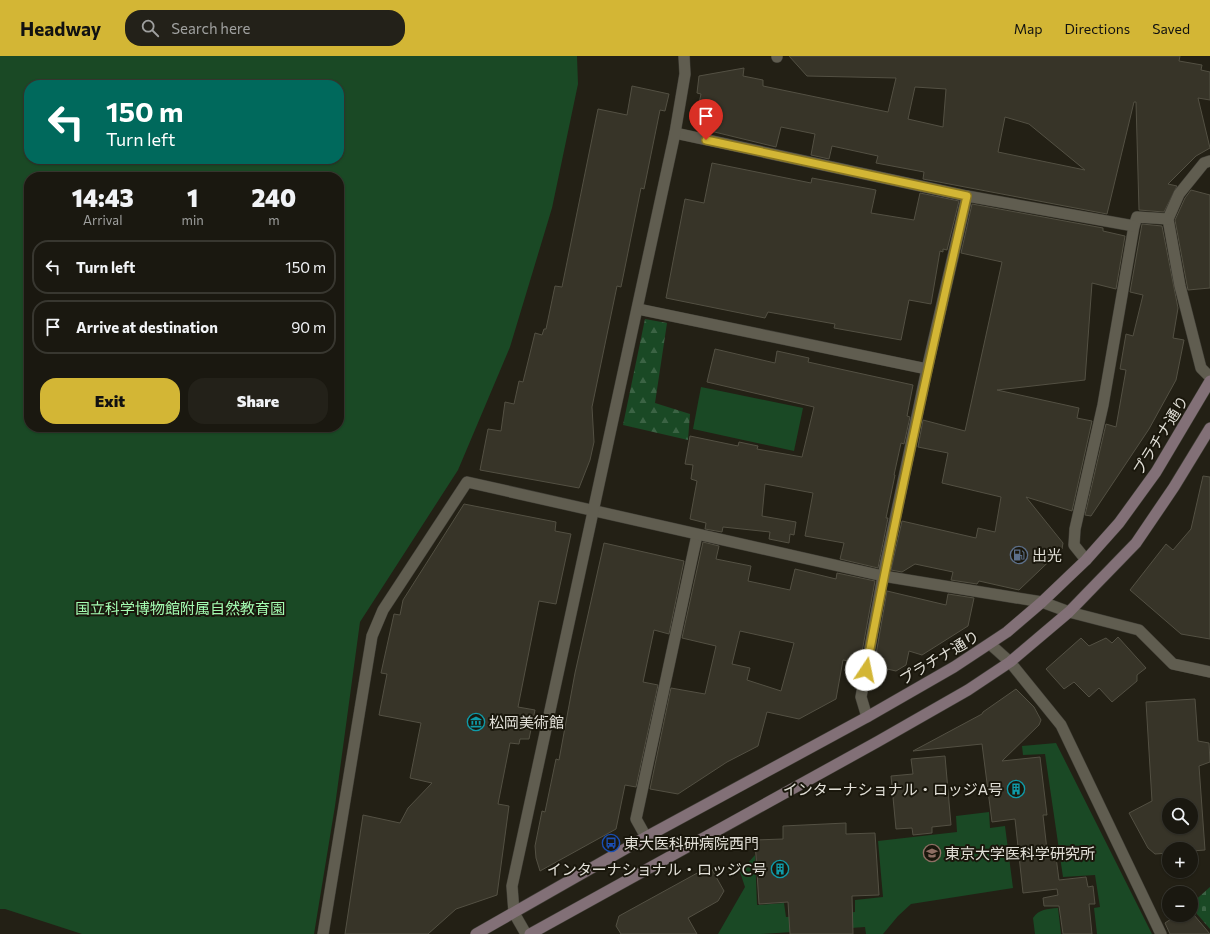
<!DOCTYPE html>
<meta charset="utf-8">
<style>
body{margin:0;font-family:Commissioner,"Noto Sans JP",sans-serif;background:#232119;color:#f1f3f6;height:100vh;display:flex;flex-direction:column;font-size:15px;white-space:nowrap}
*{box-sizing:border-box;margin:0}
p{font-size:13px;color:#9fa09f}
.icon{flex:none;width:22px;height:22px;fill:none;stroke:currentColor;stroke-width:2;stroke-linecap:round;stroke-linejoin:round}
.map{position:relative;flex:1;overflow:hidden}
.sheet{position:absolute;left:24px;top:116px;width:320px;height:260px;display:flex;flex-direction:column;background:#1a1810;border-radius:16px;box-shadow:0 1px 3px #0004,0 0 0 1px #383730}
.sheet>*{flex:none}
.hud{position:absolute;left:24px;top:24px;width:320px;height:84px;border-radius:16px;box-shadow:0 1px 3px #0004,0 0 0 1px #383730;background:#00695c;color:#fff;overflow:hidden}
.controls{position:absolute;left:1162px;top:742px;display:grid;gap:8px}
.controls a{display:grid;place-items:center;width:36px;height:36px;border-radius:50%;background:#1a1810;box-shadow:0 1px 3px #0004,0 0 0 1px #383730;font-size:20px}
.pin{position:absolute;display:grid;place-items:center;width:34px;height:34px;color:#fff;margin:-41px -17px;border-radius:50% 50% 50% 0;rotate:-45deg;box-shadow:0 0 4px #0007}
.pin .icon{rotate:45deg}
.me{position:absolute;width:44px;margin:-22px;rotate:11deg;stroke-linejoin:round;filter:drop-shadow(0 0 3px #0008)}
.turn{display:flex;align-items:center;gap:14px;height:84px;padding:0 16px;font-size:18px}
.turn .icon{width:52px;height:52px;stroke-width:2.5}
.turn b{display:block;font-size:28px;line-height:34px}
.eta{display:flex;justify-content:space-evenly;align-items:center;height:68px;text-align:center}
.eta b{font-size:24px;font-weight:800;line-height:28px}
.primary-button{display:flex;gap:8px;margin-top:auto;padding:8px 16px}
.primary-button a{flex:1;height:46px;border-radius:16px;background:#d3b635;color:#111;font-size:16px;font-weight:800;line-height:46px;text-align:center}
.primary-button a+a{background:#232119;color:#f1f3f6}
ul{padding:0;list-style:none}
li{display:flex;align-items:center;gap:12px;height:54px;margin:0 8px 6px;padding:0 8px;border:2px solid #383730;border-radius:16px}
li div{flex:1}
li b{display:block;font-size:15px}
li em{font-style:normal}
header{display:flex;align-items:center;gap:24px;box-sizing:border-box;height:56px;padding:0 20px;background:#d3b635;color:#111}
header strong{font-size:19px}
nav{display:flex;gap:22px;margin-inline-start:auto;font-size:14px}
.search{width:280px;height:36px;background:#232119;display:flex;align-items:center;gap:10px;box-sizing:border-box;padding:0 14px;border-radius:16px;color:#9fa09f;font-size:15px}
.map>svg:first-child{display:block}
</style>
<header>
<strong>Headway</strong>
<div class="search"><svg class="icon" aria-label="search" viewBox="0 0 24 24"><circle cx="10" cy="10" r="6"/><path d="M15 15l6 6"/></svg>Search here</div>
<nav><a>Map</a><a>Directions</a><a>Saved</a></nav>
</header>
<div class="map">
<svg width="1210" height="878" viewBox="0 0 1210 878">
<defs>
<pattern id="forest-firs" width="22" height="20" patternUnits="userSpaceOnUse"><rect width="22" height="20" fill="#1a4925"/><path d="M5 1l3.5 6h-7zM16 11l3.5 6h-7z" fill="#3b6344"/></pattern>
<pattern id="cemetery-stones" width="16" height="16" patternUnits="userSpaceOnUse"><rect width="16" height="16" fill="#1a4925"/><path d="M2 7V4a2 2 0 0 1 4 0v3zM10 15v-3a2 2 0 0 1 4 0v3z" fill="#3b6344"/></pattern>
</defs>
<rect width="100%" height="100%" fill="#232015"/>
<path fill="url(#forest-firs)" d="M645,263L667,267L655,347L690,358L688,384L623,369Z"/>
<path fill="url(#cemetery-stones)" d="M1210,831V873L1191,851V848Z"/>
<g fill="#1a4925" fill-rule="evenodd">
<path d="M0,0H577L578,28L552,152L510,291L458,414L360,566L335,750L314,878H82L5,853H0ZM29,29H339V103H29ZM29,121H339V371H29Z"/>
<path d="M701,331L803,352L794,395L693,373Z"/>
<path d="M1056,687L1152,878H1097L1094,852L1100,851L1095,819L1063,821L1045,698L1023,699L1022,690Z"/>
<path d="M989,756L990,772L1005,770L1013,832L911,848L898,860L883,878H866L865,871L761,878H718L745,831L740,816L755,799L757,849L784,847L786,861L855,856V844L883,841L878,785L957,776L956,760Z"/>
<path d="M1058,852L1061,878H1035L1033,862C1039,853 1047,853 1058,852Z"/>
</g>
<g fill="#373428" stroke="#535043" fill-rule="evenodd">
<path d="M789,0H1180L1179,5L1202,9L1201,14L1210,16V44L1198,42L1210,92L1196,100L1168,128L1177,130L1164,156L1139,154L1136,46H1134L1107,158L923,123L924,116L876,107L878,100L832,90L829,103L811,99L815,78L781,71L776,91L694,71L701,38L697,37L699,20L744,12L743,20L763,24V30L888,56L896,22L807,20ZM915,31L946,33L943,71L908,63ZM1005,61L1029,68L1085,114L998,96Z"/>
<path d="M632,30L669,38L665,55L660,54L644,133L641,132L621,231L617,230L592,351L594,386L590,404L579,432L480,414L488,373L501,375L505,346L514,348L519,325L523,326L535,277L542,279L544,273H546L555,230L562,231L598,53L627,59Z"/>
<path d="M712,107L811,127L812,122L876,134L871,157L914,164L920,137L959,145L947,194L943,193V196L940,195L931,248L909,244L901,284L834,272L835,268L768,256L765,262L666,242L685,143L704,147Z"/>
<path d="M1191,134L1210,139V232L1188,234L1187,229L1175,164L1185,142Z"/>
<path d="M972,148L1103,172V175L1125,180L1116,233L1092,227L1085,324L997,334L1079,352L1077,362L1092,365L1072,455L1026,441L1063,487L1062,493L1019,534L979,525L977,528L951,524L953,516L915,508L902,516L891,514L902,465L976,482L978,472L995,476L1001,441L942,427L948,397L918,391L923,364L965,375L1002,206L961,197Z"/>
<path d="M1142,168L1162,170L1178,252L1173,282L1184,284L1176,324L1149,373L1091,460L1085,459L1106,368L1116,371L1126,314L1120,313L1126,278L1133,280L1143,239L1130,236Z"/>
<path d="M715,293L775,307L777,295L809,302L808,306L913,329L907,360L910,361L904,388L901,387L894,419H895L886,462H888L878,512L840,503L844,487L805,480L813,437L765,428L762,460L796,466L794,479L790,478L789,487L769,483L770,476L723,471L722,476L705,473L706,467L690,463L697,425L691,423L693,409L685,408L690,380L738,390L739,386L758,390L757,393L802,401L814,351L707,326Z"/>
<path d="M1203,420L1210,421V583L1181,578L1130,534L1166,488L1173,494L1191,473Z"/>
<path d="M464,448L556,466L555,475L571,478L556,548L539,545L518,651L535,654L529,683H520L519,688L510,687L498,748L509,750L497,839L456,853L428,878H345L363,759L400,767L408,752L432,727L410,722L421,667L379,659L387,618L381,617L394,558L400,559L403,544Z"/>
<path d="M703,486L719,490L716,503L751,510L748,525L790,534L795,513L836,523L837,517L875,525L860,607L843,604L836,643L799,663L767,656L758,690L727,706L678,738L650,733L671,632L705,638L716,590L682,582ZM740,575L794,587L781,635L747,624L750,612L732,608Z"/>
<path d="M604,487L684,505L669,578L654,574L643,626L658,629L636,731L625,729L616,773L540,815L536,802L535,790L542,755L545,756L556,703L559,704L575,617Z"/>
<path d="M887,535L946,549L948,538L974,542L968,570L922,599L909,595L906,609L896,615L874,610Z"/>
<path d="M1118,581L1146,612L1137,619V625L1112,646L1099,632L1089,641L1074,626L1064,633L1046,613L1081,582L1089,590L1106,582L1112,587Z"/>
<path d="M1016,633L1034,651L1041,664L1039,669L1002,705L1040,701L1047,759H1043L1047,794L1055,793L1059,824L1086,821L1088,831L1093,830L1095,848H1089L1092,878H1063L1059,850H1044L1043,842L1058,839L1057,833L1023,837L1015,763L992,766L982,688L913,695L982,658L983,656Z"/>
<path d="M1195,643L1198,685L1209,687L1210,706L1199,710L1205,794L1191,795V793H1169V797L1155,798L1148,792L1129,757L1152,745L1146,646ZM1169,749H1191V771H1169Z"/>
<path d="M945,700L951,769L932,771V777L913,779L912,772L896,773L891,720L913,718L911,703Z"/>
<path d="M846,767V778L875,777L879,839L852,840L853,878H790L788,846L759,848L755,784L783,783V770Z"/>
<path d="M710,810L724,835L718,845L688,862L697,878H621L616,870L619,860Z"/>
<path d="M1177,859H1194L1210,878H1170L1165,867Z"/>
</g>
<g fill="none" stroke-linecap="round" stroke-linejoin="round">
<defs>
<g id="minor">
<path d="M777,0V1"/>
<path d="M675,77L967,140"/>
<path d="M1210,105L1204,107L1179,138L1168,163L1180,230L1201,312L1210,321"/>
<path d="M638,253L927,313"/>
<path d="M1086,504L1074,489L1075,473L1103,349L1134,170L1137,161L1168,163"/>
<path d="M990,588L1010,606L1061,669L1161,878"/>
<path d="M867,661L861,641L883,520L927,313L967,140L1134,170"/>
<path d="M646,781L636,763L697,479"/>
<path d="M323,878L372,580L383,554L467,426L883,520L1042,546L1069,556L1139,574L1173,608L1210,616"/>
<path d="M526,878L514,857L512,830L675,77L685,18L684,0"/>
</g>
<g id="secondary">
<path d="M476,878L646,781L867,661L954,611L1007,576L1042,546L1086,504L1119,467L1156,416L1210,325"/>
<path d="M530,878L877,686L968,634L1010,606L1069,556L1136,487L1174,431L1210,372"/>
</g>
</defs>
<use href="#minor" stroke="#3f3d35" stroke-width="12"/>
<use href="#secondary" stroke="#3f3d35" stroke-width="12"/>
<use href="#minor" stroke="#605d50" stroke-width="11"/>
<use href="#secondary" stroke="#827077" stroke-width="11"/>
</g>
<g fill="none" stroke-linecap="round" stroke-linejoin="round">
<defs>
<path id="route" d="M706,84L967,140C931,297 896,455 866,614"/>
</defs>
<use href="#route" stroke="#897622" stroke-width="10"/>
<use href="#route" stroke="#d3b635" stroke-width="7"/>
</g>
<defs>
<symbol id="fuel-ring" viewBox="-11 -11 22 22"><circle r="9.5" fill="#1a170c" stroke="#5c6f8a" stroke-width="1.5"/><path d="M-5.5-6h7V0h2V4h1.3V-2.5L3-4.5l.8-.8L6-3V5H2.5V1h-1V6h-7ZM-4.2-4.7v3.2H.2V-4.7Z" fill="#5c6f8a"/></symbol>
<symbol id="museum-ring" viewBox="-11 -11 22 22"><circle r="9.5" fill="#1a170c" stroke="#0f9aa8" stroke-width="1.5"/><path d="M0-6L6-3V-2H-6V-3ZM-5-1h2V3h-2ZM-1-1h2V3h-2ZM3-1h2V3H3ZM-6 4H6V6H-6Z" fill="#0f9aa8"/></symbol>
<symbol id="building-ring" viewBox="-11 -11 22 22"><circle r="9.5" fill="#1a170c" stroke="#0f9aa8" stroke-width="1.5"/><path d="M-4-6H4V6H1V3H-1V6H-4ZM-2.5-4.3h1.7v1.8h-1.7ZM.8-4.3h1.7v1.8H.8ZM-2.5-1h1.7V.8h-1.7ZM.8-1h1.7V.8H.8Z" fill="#0f9aa8"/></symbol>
<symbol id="bus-ring" viewBox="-11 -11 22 22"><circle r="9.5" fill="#1a170c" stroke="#1a4fb4" stroke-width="1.5"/><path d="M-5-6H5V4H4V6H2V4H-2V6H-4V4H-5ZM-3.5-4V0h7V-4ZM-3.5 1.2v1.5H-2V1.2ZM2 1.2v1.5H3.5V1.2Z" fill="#1a4fb4"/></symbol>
<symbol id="university-ring" viewBox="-11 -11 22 22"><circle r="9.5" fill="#1a170c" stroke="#8d6e63" stroke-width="1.5"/><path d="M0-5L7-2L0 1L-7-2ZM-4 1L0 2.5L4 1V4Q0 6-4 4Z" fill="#8d6e63"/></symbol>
</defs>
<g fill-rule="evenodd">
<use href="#fuel-ring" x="1009" y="489" width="20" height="20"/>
<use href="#museum-ring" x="466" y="656" width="20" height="20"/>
<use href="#building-ring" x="1006" y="723" width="20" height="20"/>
<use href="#bus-ring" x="601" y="777" width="20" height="20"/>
<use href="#university-ring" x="922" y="787" width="20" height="20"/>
<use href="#building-ring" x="770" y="803" width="20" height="20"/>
</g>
<g text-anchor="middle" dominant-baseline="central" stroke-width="4" stroke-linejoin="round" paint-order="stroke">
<g font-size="15" fill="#e2e0d8" stroke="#1a170c">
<text transform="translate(1160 379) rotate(-58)">プラチナ通り</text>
<text transform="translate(939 601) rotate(-31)">プラチナ通り</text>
</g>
<g font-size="15" fill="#e2e0d8" stroke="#1a170c" text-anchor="start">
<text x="1032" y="499">出光</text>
<text x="489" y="666">松岡美術館</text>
<text x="1003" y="733" text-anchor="end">インターナショナル・ロッジA号</text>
<text x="624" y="787">東大医科研病院西門</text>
<text x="945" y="797">東京大学医科学研究所</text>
<text x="767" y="813" text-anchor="end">インターナショナル・ロッジC号</text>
</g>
<g font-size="15" fill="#a3fbb1" stroke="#1a170c">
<text x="180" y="552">国立科学博物館附属自然教育園</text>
</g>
</g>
</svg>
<div class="controls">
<a><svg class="icon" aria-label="search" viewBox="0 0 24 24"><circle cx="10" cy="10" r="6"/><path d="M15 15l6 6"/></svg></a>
<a>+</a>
<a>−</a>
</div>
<div class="pin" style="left:706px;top:84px;background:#d93025"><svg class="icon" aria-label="arrive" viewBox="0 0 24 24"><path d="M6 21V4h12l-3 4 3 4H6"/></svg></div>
<svg class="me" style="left:866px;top:614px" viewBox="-20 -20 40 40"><circle r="19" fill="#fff"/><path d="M0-13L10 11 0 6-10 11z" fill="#d3b635"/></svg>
<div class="hud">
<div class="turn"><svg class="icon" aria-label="left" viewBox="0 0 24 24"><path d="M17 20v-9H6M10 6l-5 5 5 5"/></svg><div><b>150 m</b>Turn left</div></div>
</div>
<section class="sheet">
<div class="eta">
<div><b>14:43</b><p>Arrival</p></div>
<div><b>1</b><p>min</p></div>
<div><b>240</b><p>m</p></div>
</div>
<ul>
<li><svg class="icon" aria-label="left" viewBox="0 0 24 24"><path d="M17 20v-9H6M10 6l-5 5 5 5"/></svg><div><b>Turn left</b></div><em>150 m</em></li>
<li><svg class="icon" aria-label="arrive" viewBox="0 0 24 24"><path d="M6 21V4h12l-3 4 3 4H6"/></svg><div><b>Arrive at destination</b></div><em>90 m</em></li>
</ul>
<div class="primary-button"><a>Exit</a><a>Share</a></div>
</section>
</div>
